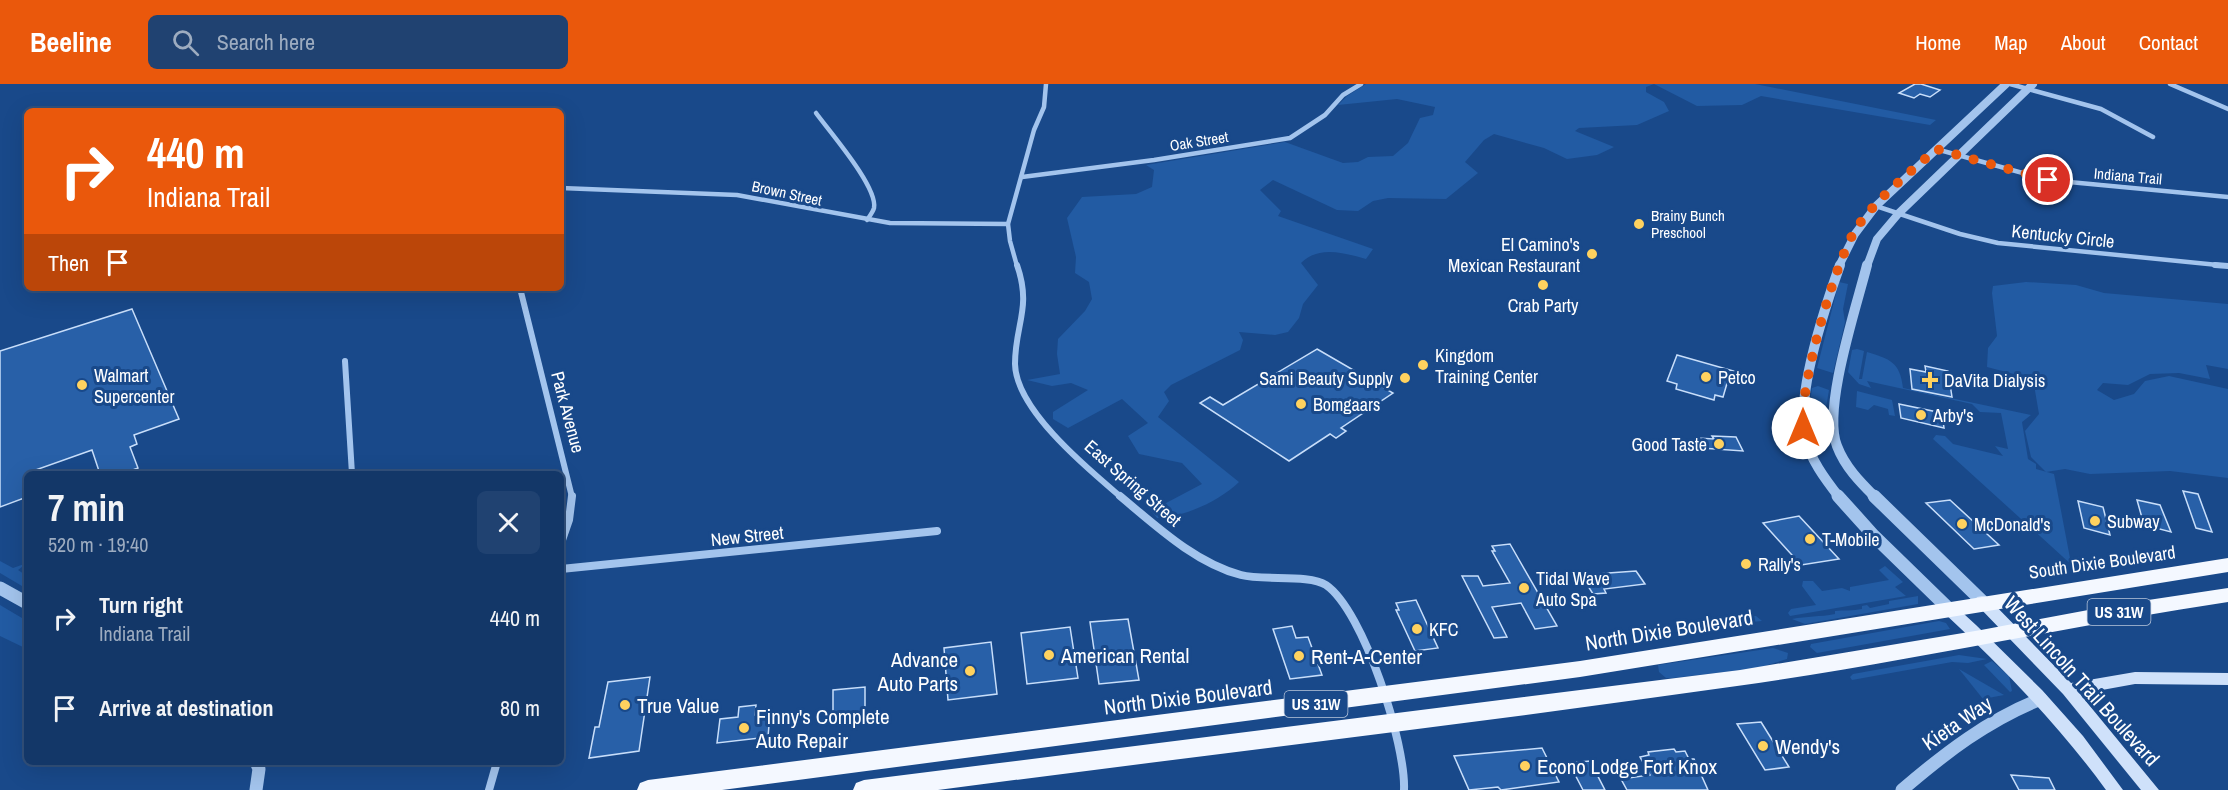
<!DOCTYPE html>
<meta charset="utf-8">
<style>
body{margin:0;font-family:"Archivo Narrow",sans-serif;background:#204271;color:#f1f3f6;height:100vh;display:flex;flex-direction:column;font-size:22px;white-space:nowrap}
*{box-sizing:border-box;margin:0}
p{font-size:20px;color:#9dacc0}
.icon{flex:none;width:33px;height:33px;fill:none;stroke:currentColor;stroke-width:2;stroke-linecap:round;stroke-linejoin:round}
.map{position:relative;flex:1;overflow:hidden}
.drawer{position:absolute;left:24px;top:387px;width:540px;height:294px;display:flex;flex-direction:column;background:#133768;border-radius:9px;box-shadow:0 6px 24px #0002,0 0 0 2px #32517c}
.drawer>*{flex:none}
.banner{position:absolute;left:24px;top:24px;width:540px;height:183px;border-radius:9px;box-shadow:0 6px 24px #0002,0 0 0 2px #32517c;background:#ea580c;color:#fff;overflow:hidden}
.pin{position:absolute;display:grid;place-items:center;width:51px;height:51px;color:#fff;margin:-26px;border:3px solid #fff;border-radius:50%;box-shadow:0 2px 6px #0007}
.me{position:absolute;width:66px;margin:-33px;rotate:0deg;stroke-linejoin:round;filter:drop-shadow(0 0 4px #0008)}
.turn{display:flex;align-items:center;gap:21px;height:126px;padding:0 24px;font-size:27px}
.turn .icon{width:78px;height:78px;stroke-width:2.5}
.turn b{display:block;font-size:42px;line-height:51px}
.then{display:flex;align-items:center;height:57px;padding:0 24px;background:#0003;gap:12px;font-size:22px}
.round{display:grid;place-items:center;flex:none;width:63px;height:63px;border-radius:9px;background:#204271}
.head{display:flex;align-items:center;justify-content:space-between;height:102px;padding:0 24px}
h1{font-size:36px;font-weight:700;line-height:45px}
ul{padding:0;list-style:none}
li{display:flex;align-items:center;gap:18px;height:90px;padding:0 24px}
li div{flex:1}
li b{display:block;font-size:22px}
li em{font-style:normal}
header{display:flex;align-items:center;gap:36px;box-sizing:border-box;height:84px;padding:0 30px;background:#ea580c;color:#fff}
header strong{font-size:28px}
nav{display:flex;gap:33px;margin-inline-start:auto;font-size:21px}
.search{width:420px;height:54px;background:#204271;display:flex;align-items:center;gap:15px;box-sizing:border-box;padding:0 21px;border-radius:9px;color:#9dacc0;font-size:22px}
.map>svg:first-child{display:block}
</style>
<header>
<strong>Beeline</strong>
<div class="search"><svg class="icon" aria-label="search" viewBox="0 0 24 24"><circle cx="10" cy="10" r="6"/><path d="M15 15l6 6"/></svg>Search here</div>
<nav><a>Home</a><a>Map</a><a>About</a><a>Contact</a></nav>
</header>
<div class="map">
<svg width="2228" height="706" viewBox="0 0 2228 706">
<rect width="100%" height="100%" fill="#19498a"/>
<g fill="#225ba3">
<path d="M1366,0H1755L1936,36L1930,41L1761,12L1742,21L1697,22L1654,0L1646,3V8L1664,18L1669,27L1637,41L1579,44L1575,47L1614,63L1597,71L1567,75L1544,64L1494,50L1484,56L1465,78L1478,89L1446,115L1388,114L1373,117L1358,127L1337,126L1273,96L1260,106L1281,127L1278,132L1373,165L1366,175C1344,169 1319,161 1301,179L1318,201L1303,220L1299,234L1288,248L1275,251L1239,248L1243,256L1240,266L1171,301L1164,308L1169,317L1158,333L1239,398C1219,417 1185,433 1157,434L1151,427L1202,400L1182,379L1139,370L1128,352L1148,339L1122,315L1068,344L1053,335V328L1088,306L1071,299L1052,302L1027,296L1060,290L1057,270L1058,255L1085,227L1092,215L1089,198L1075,189L1076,173L1067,134L1082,113L1136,110L1152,103L1154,86L1146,81L1285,58L1343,79L1358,78L1368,73L1393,72L1408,59L1420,34L1433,31L1435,23L1397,15L1338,21L1347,12Z"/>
<path d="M1839,198L1848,200L1843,225L1845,238L1833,289L1817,284Z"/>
<path d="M2026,198L2076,201L2104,209L2228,220V285L2206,281L2210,295L2179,289L2150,290L2128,301L2103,299L2097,306L2114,316L2134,310L2145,297L2169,292L2228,305V394L2170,387L2090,390L2065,385L2046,388L2031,373L2025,347L2039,330L2033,295L1987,283L1988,264L1997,252L1992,209L1993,202Z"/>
<path d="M1857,265L1864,267L1859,295H1862L1867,268C1890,275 1900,278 1903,304L2031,331L2022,338L2028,375L2036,380V385L2054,390L2070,474L2079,473L2090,482V488L2083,489L2074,483L1933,355L1936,351L1945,352L1953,360L2003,372L1995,362L2008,365L2001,329L1980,328L1972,320L1867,297L1871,304L1859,300L1848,288L1852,266Z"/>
<path d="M1818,302L1829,306L1823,342L1815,341L1808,336L1812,304Z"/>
<path d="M1857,307L1892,316L1895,332L1889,331L1888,325L1874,321L1868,326L1856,323Z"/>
<path d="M0,477L13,484L27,479L18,486L27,492V505L0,489Z"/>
<path d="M1885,482L1903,498L1895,503L1906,512L1790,532L1788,529L1791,525L1816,521L1802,502L1803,497H1813L1822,507L1842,504L1850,507V503L1889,496L1879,486Z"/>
<path d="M1918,512V520L1805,540L1792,535C1807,532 1820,533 1835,530V527C1843,526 1853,527 1862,525V522L1867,521L1870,524L1889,520V517Z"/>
<path d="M0,521L27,537V565L0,552Z"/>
<path d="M1746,532H1756L1762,537L1710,542L1712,535L1720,538L1721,535Z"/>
<path d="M1939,537L1946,539L1950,545L1817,569L1810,563L1811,560Z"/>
<path d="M1773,564L1788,569L1787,575L1758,584L1673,594H1666L1659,588L1658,581Z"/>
<path d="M1959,571L1987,575L1968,579L1952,578L1852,596L1850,593L1853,590Z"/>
<path d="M1992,577L2009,592L2012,607L2010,608L1984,581Z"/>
<path d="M1959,585L2004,611L1983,615Z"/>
</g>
<g fill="#2860a8" stroke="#c8defa" stroke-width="1.5">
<path d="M1915,0H1921L1940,6L1930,13L1920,10L1914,14L1899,9Z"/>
<path d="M132,225L179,335L134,351L137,360L130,363L138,384L122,390H100L92,366L27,389V413L0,423V267Z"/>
<path d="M1317,265L1393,309L1341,344L1346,347L1336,354L1330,350L1289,377L1200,319L1210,313L1223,321Z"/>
<path d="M1677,271L1744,290L1741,300L1728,296L1723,313L1715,311L1714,316L1676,305L1677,300L1667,297Z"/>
<path d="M1925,282L1948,287L1952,313L1912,305L1910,285L1926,288Z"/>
<path d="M1899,320L1942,329L1944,344L1901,334Z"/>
<path d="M1712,352L1736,353L1743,367L1701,364L1697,354L1714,355Z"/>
<path d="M2183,407L2198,410L2212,448L2196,444Z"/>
<path d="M1950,416L1999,461L1974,465L1926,419Z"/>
<path d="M2137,416L2160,421L2171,448L2144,441Z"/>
<path d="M2078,417L2103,423L2110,451L2084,444Z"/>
<path d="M1799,432L1839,475L1801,481L1763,439Z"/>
<path d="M1510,460L1557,542L1535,545L1521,519L1492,523L1507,553L1494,554L1462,492H1478L1483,502L1510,499L1492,467H1495L1492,462Z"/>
<path d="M1636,487L1645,500L1604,505L1606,509L1593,510L1581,491Z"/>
<path d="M1416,516L1438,564L1415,567L1396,526H1399L1396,519Z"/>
<path d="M1128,535L1139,596L1099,600L1090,538Z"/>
<path d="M1292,542L1296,554L1308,553L1322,591L1290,595L1273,545Z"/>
<path d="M1070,543L1078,594L1027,600L1021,549Z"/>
<path d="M991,558L997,610L948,616L944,564Z"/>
<path d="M650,593L639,667L589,674L595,643H599L608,598Z"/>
<path d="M865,603V629L833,633V606Z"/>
<path d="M756,621L755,631L770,629L768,653L717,659L720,635L738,633L739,623Z"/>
<path d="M1761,638L1789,683L1765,686L1737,640Z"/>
<path d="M1542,664L1559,698L1501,706L1498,703L1469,706L1454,672Z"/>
<path d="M1674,665L1676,668L1685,667L1689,675H1694L1708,706H1627L1621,695L1650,691L1640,673L1649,671L1648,668Z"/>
<path d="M1590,677L1605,706H1583L1569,679Z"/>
<path d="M2011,691L2049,694L2055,706H2019Z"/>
</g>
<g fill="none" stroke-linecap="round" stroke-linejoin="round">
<g stroke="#a3c4ed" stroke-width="4.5">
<path d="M2010,0L2101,25L2153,53"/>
<path d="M2170,0L2228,25"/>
<path d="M816,29C829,47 878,103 874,124C873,128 869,133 867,136"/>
<path d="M1936,65L2048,96L2228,113"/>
<path d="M1022,93L1154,76L1290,54L1325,31L1343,11L1361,0"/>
<path d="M561,104L737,111L890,139L1008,140"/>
<path d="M1876,122L1960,150L1998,159L2228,182"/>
<path d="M1017,182L1010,157L1008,140L1034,46L1044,23L1046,0"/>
</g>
<g stroke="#a3c4ed" stroke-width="6">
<path d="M1017,181C1032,224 1015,240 1015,280C1016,326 1088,385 1121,413"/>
<path d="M2215,181L2228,182"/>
<path d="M520,204L572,413"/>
<path d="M345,277L352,390"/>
</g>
<g stroke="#a3c4ed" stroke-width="8">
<path d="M1120,412C1155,441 1195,479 1241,491C1264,497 1309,490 1326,501C1364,527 1406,661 1404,706"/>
<path d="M561,459L569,436L572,412"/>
<path d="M561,485L937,447"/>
<path d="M489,706L497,678"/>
</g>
<g stroke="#a3c4ed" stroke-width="8">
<path d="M1839,182L1855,150L1876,122L2006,0"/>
<path d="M1867,182L1877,155L1899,129L2033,0"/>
</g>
<g stroke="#a3c4ed" stroke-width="10">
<path d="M1867,181C1857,221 1822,325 1837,362C1845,383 1860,398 1875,413"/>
<path d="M1839,413C1825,395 1810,375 1805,353C1796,310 1825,223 1840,181"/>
</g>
<g stroke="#a3c4ed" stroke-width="13">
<path d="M1838,412L1874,452L1948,524"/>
<path d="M1874,412L1982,517"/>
<path d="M0,504L27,519"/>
<path d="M256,678L259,685L256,706"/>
<path d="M1902,706C1945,669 1988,636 2041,615"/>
</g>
<g fill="#cfe1fa" fill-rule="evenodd">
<path d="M1982,512L1987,513L2071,599L2135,588L2228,589V601L2135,600L2080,610L2159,706H2141L2063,610L1977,521L1975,517L1977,513Z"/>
<path d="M1948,519L1953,520L1976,541L2042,606L2083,652L2123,706H2106C2058,640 2002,583 1943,528L1941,524L1943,520Z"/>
</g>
<g fill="#f4f8ff" fill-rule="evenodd">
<path d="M2228,474V488L1580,593L722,706H637L640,699L648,696L1580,577Z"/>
<path d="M2228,504V518C2064,543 1902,579 1737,602C1471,640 1205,671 938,706H853L856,699L864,696L1740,586L1981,546L2115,521Z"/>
</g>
</g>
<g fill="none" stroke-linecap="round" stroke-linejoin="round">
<path stroke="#ea580c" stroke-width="10" stroke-dasharray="0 18" d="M1803,344C1798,308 1836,172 1858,142C1878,113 1910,89 1936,65L2048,96"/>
</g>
<g fill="#ffd25f" stroke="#19498a" stroke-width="2">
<circle cx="1639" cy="140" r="6"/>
<circle cx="1592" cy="170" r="6"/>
<circle cx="1543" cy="201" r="6"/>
<circle cx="1423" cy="281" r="6"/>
<circle cx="1706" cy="293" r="6"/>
<circle cx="1405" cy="294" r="6"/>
<path d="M1927 287h6v6h6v6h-6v6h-6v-6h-6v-6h6z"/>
<circle cx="82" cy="301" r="6"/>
<circle cx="1301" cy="320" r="6"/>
<circle cx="1921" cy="331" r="6"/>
<circle cx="1719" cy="360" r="6"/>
<circle cx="2095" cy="437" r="6"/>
<circle cx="1962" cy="440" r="6"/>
<circle cx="1810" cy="455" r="6"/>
<circle cx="1746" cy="480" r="6"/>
<circle cx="1524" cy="504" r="6"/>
<circle cx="1417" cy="545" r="6"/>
<circle cx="1049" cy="571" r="6"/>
<circle cx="1299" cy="572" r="6"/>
<circle cx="970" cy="587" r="6"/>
<circle cx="625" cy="621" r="6"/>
<circle cx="744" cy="644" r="6"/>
<circle cx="1763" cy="662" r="6"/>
<circle cx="1525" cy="682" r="6"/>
</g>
<g text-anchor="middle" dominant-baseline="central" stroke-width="6" stroke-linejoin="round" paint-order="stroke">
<g font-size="15" fill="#fff" stroke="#19498a">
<text transform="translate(1199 57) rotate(-9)">Oak Street</text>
<text transform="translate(2128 92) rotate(5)">Indiana Trail</text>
<text transform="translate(787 109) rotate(12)">Brown Street</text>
</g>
<g font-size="15" fill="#fff" stroke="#19498a" text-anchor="start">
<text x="1651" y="131">Brainy Bunch<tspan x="1651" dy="17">Preschool</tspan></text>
</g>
<g fill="#19498a" stroke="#bac8dc" stroke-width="1.5">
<rect x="2087.5" y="515" width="63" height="26" rx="4.5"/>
<rect x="1284.5" y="607" width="63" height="26" rx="4.5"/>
</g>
<g font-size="16" font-weight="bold" fill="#fff">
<text x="2119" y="528">US 31W</text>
<text x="1316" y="620">US 31W</text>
</g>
<g font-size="18" fill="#fff" stroke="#19498a">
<text transform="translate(2063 152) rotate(6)">Kentucky Circle</text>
<text transform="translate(568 328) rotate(75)">Park Avenue</text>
<text transform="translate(1133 399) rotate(41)">East Spring Street</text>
<text transform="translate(747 452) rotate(-6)">New Street</text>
<text transform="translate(2102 478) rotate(-8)">South Dixie Boulevard</text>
</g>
<g font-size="18" fill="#fff" stroke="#19498a" text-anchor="start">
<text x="1580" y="160" text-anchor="end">El Camino's<tspan x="1580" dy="21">Mexican Restaurant</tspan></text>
<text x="1543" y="221" text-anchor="middle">Crab Party</text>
<text x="1435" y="271">Kingdom<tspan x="1435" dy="21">Training Center</tspan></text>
<text x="94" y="291">Walmart<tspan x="94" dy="21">Supercenter</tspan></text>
<text x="1718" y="293">Petco</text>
<text x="1393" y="294" text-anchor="end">Sami Beauty Supply</text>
<text x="1944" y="296">DaVita Dialysis</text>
<text x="1313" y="320">Bomgaars</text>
<text x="1933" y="331">Arby's</text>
<text x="1707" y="360" text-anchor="end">Good Taste</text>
<text x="2107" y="437">Subway</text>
<text x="1974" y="440">McDonald's</text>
<text x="1822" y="455">T-Mobile</text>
<text x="1758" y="480">Rally's</text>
<text x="1536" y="494">Tidal Wave<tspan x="1536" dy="21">Auto Spa</tspan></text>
<text x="1429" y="545">KFC</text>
</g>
<g font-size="21" fill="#fff" stroke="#19498a">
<text transform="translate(1669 546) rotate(-9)">North Dixie Boulevard</text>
<text transform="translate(2082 597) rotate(48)">West Lincoln Trail Boulevard</text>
<text transform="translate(1188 613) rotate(-7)">North Dixie Boulevard</text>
<text transform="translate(1957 639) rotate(-34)">Kieta Way</text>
</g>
<g font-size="21" fill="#fff" stroke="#19498a" text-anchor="start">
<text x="1061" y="571">American Rental</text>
<text x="1311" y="572">Rent-A-Center</text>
<text x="958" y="575" text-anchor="end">Advance<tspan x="958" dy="24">Auto Parts</tspan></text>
<text x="637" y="621">True Value</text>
<text x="756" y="632">Finny's Complete<tspan x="756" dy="24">Auto Repair</tspan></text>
<text x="1775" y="662">Wendy's</text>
<text x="1537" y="682">Econo Lodge Fort Knox</text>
</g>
</g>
</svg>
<div class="pin" style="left:2048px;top:96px;background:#d93025"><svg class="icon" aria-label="arrive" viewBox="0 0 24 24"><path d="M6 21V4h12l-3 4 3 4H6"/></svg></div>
<svg class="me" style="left:1803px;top:344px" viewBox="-20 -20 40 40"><circle r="19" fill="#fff"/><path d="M0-13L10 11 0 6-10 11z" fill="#ea580c"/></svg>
<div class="banner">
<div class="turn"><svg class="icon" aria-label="right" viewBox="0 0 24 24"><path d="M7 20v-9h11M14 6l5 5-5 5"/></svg><div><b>440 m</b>Indiana Trail</div></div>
<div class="then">Then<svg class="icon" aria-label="arrive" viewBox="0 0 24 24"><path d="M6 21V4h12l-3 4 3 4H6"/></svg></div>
</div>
<section class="drawer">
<div class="head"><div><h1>7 min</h1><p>520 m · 19:40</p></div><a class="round"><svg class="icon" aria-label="close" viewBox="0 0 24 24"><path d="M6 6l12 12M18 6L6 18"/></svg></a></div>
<ul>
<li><svg class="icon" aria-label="right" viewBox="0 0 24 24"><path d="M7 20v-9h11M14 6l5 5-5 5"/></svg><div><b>Turn right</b><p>Indiana Trail</p></div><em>440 m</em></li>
<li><svg class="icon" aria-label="arrive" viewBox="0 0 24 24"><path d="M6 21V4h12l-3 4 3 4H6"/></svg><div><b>Arrive at destination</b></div><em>80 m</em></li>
</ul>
</section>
</div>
